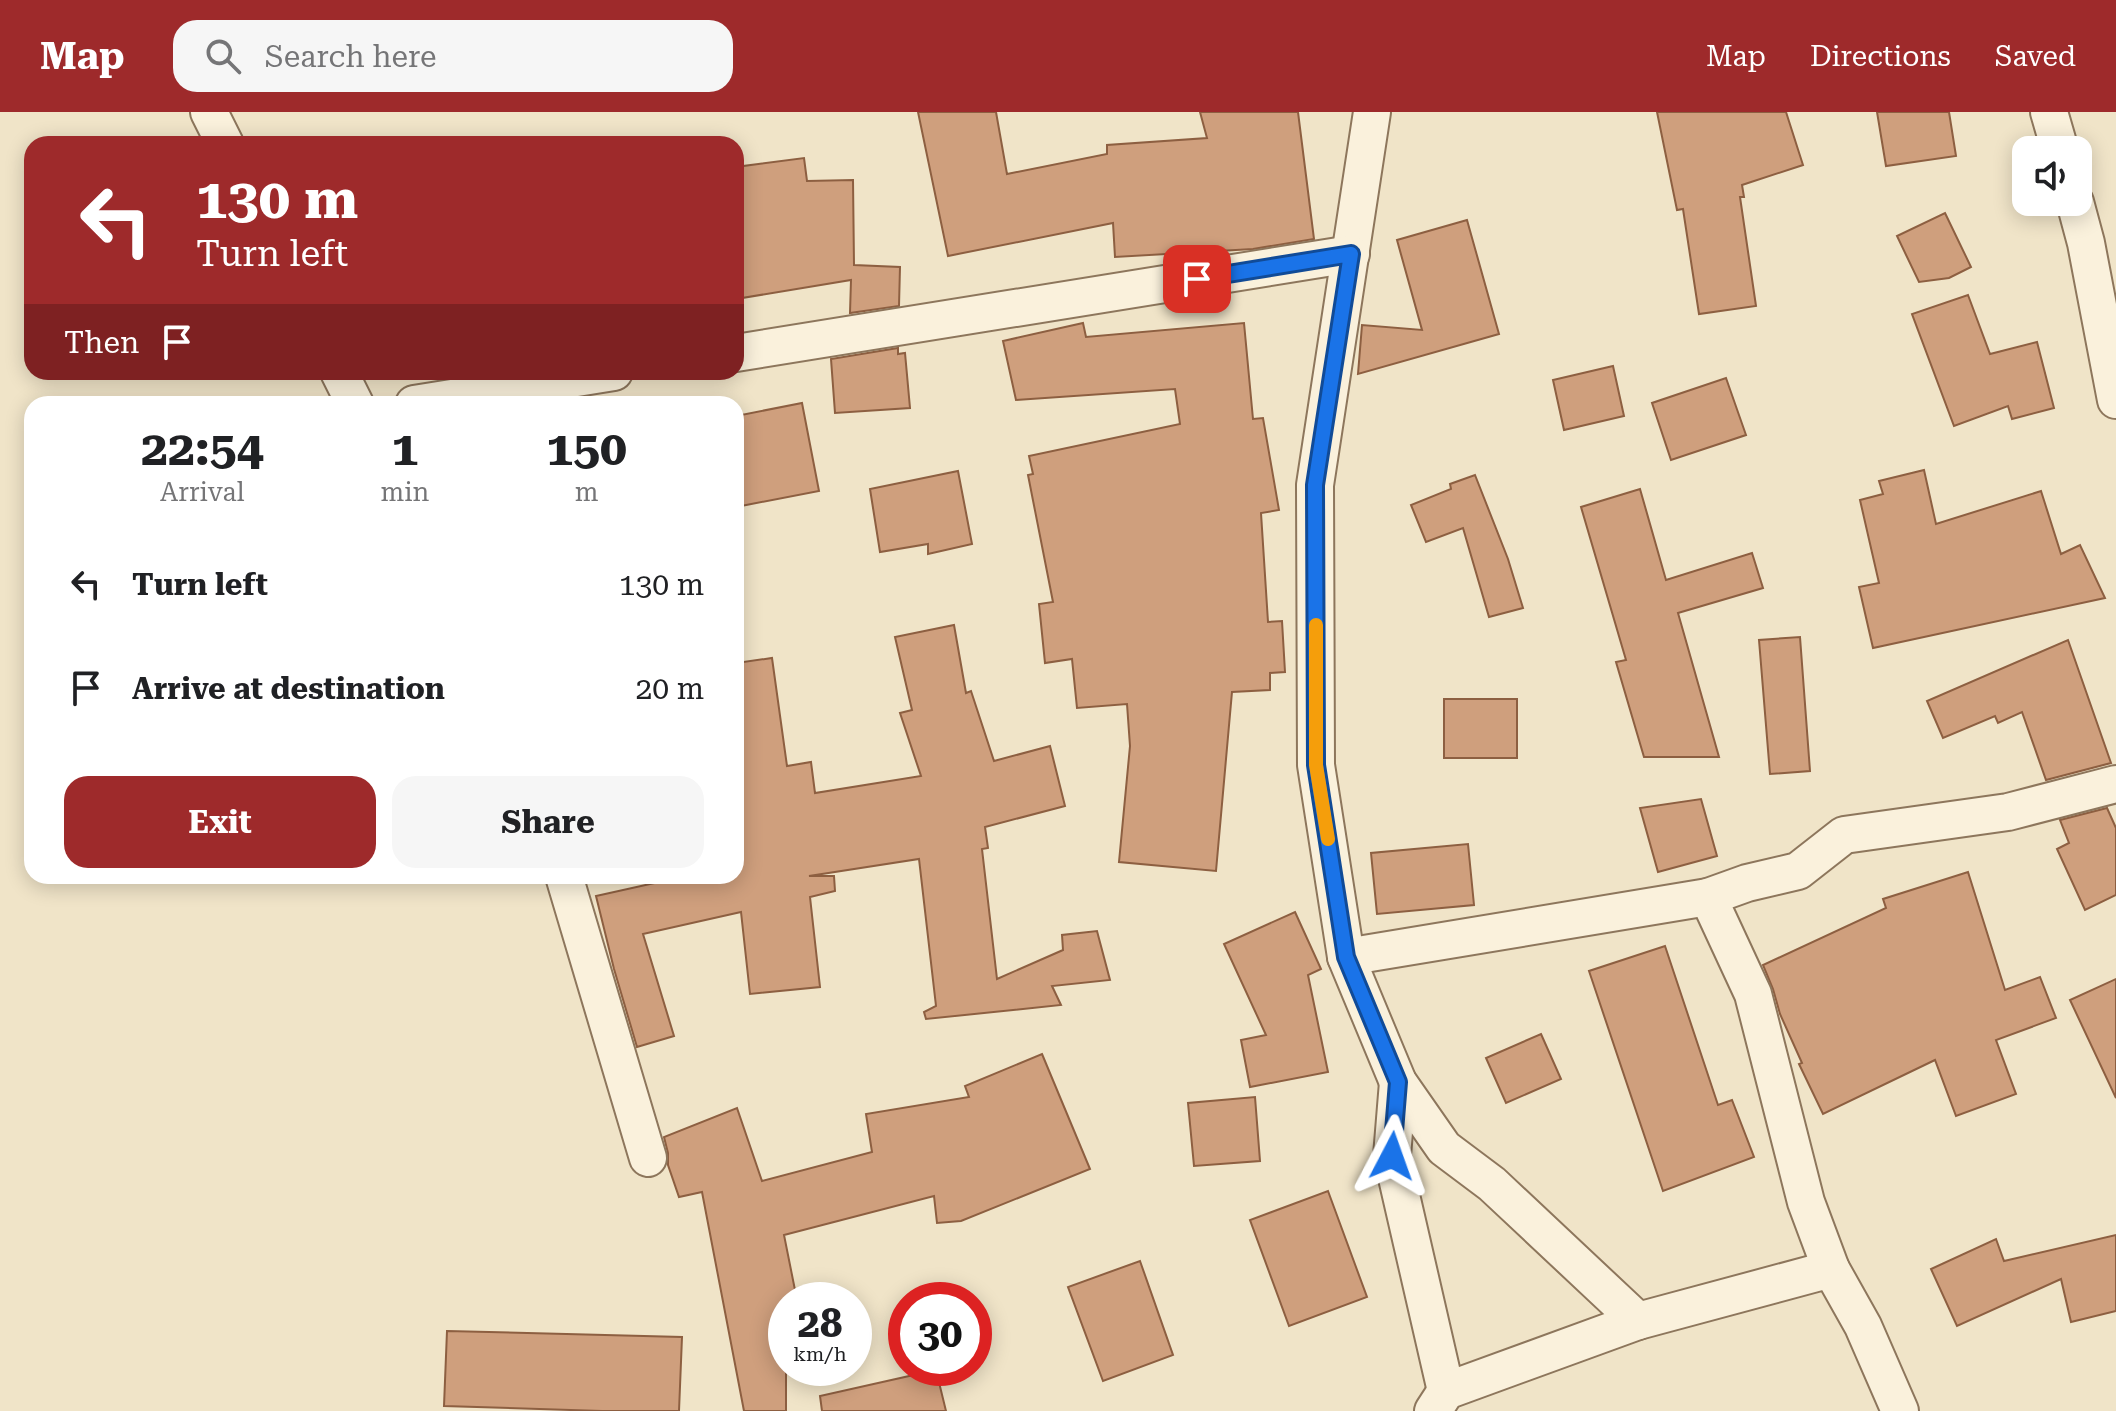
<!DOCTYPE html>
<style>
body{margin:0;font-family:"Roboto Serif",serif;background:#f6f6f6;color:#202124;height:100vh;display:flex;flex-direction:column;font-size:30px;white-space:nowrap}
*{box-sizing:border-box;margin:0}
p{font-size:26px;color:#757577}
.icon{flex:none;width:44px;height:44px;fill:none;stroke:currentColor;stroke-width:2;stroke-linecap:round;stroke-linejoin:round}
.map{position:relative;flex:1;overflow:hidden}
.panel{position:absolute;left:24px;top:284px;width:720px;height:488px;display:flex;flex-direction:column;background:#fff;border-radius:24px;box-shadow:0 4px 20px #0003}
.panel>*{flex:none}
.guide{position:absolute;left:24px;top:24px;width:720px;height:244px;border-radius:24px;box-shadow:0 4px 20px #0003;background:#9e2a2b;color:#fff;overflow:hidden}
.controls{position:absolute;left:2012px;top:24px;display:grid;gap:16px}
.controls a{display:grid;place-items:center;width:80px;height:80px;border-radius:16px;background:#fff;box-shadow:0 4px 20px #0003;font-size:40px}
.speed{position:absolute;left:768px;top:1170px;display:flex;gap:16px;font-size:40px;font-weight:700;text-align:center}
.speed>*{display:grid;place-content:center;width:104px;height:104px;border-radius:50%;background:#fff;box-shadow:0 4px 20px #0003;line-height:1}
.speed small{font-size:20px;font-weight:400}
.speed .limit{border:12px solid #d22;background:#fff;color:#111}
.pin{position:absolute;display:grid;place-items:center;width:68px;height:68px;color:#fff;margin:-34px;border-radius:16px;box-shadow:0 4px 12px #0006}
.me{position:absolute;width:88px;margin:-44px;rotate:4deg;stroke-linejoin:round;filter:drop-shadow(0 0 6px #0008)}
.turn{display:flex;align-items:center;gap:28px;height:168px;padding:0 40px;font-size:36px}
.turn .icon{width:104px;height:104px;stroke-width:2.5}
.turn b{display:block;font-size:56px;line-height:68px}
.then{display:flex;align-items:center;height:76px;padding:0 40px;background:#0003;gap:16px;font-size:30px}
.eta{display:flex;justify-content:space-evenly;align-items:center;height:136px;text-align:center}
.eta b{font-size:48px;font-weight:700;line-height:56px}
.primary-button{display:flex;gap:16px;margin-top:auto;padding:16px 40px}
.primary-button a{flex:1;height:92px;border-radius:24px;background:#9e2a2b;color:#fff;font-size:32px;font-weight:700;line-height:92px;text-align:center}
.primary-button a+a{background:#f6f6f6;color:#202124}
ul{padding:0;list-style:none}
li{display:flex;align-items:center;gap:24px;height:104px;padding:0 40px}
li div{flex:1}
li b{display:block;font-size:30px}
li em{font-style:normal}
header{display:flex;align-items:center;gap:48px;box-sizing:border-box;height:112px;padding:0 40px;background:#9e2a2b;color:#fff}
header strong{font-size:38px}
nav{display:flex;gap:44px;margin-inline-start:auto;font-size:28px}
.search{width:560px;height:72px;background:#f6f6f6;display:flex;align-items:center;gap:20px;box-sizing:border-box;padding:0 28px;border-radius:24px;color:#757577;font-size:30px}
.map>svg:first-child{display:block}
</style>
<header>
<strong>Map</strong>
<div class="search"><svg class="icon" aria-label="search" viewBox="0 0 24 24"><circle cx="10" cy="10" r="6"/><path d="M15 15l6 6"/></svg>Search here</div>
<nav><a>Map</a><a>Directions</a><a>Saved</a></nav>
</header>
<div class="map">
<svg width="2116" height="1299" viewBox="0 0 2116 1299">
<rect width="100%" height="100%" fill="#f0e4c8"/>
<g fill="#cf9f7d" stroke="#8d5f41" stroke-width="2">
<path d="M918,0H996L1007,62L1107,42V33L1207,26L1200,0H1298L1314,127L1253,137L1115,145L1113,111L948,144Z"/>
<path d="M1657,0H1786L1803,53L1742,73L1744,85H1740L1756,194L1699,202L1683,97L1677,98Z"/>
<path d="M1877,0H1949L1956,44L1886,54Z"/>
<path d="M804,46L807,69L853,68L854,153L900,155L899,194L850,201L851,168L736,187V55Z"/>
<path d="M1945,101L1971,155L1949,166L1919,170L1897,124Z"/>
<path d="M1467,108L1499,222L1358,262L1362,213L1422,218L1397,128Z"/>
<path d="M1968,183L1990,242L2037,230L2054,296L2012,307L2008,294L1954,314L1912,202Z"/>
<path d="M1083,211L1086,225L1244,211L1253,307L1263,306L1279,398L1261,401L1268,510L1282,509L1285,560L1270,561V578L1232,580L1216,759L1119,750L1130,634L1127,592L1077,596L1072,547L1045,551L1039,492L1053,490L1028,363L1033,362L1029,344L1180,312L1175,277L1016,288L1003,229Z"/>
<path d="M898,236V242L905,241L910,296L835,301L831,247Z"/>
<path d="M1613,254L1624,304L1564,318L1553,268Z"/>
<path d="M1726,266L1746,323L1671,348L1652,291Z"/>
<path d="M802,291L819,379L736,395V304Z"/>
<path d="M1924,358L1936,412L2041,379L2061,442L2080,433L2105,486L1873,536L1859,475L1879,471L1860,388L1883,382L1879,369Z"/>
<path d="M958,359L972,432L928,442V432L880,440L870,377Z"/>
<path d="M1475,363L1508,447L1523,496L1489,505L1463,416L1426,430L1411,393L1451,377L1450,372Z"/>
<path d="M1640,377L1666,468L1752,441L1763,476L1678,501L1719,645H1644L1616,550L1626,548L1581,395Z"/>
<path d="M954,513L966,581L971,579L994,649L1050,634L1065,694L985,715L988,736L982,737L997,867L1063,838L1062,823L1097,819L1110,868L1052,874L1061,893L926,907L924,900L936,894L919,747L809,764H834L835,779L810,785L820,875L750,882L741,800L643,822L674,924L637,935L614,857L596,784L686,764H736V551L772,546L787,654L811,650L815,681L921,664L900,601L912,598L895,525Z"/>
<path d="M1800,525L1810,659L1770,662L1759,528Z"/>
<path d="M2068,528L2111,651L2046,668L2022,600L1998,611L1995,604L1943,626L1927,589Z"/>
<rect x="1444" y="587" width="73" height="59"/>
<path d="M1701,687L1717,744L1658,760L1640,696Z"/>
<path d="M2107,696L2116,716V783L2085,798L2057,737L2069,731L2060,708Z"/>
<path d="M1468,732L1474,793L1377,802L1371,741Z"/>
<path d="M1968,760L2005,878L2040,865L2056,906L1996,928L2016,982L1956,1004L1935,948L1823,1002L1799,952L1802,951L1780,902L1773,877L1763,853L1886,796L1883,787Z"/>
<path d="M1295,800L1321,857L1308,863L1328,960L1250,975L1241,928L1266,923L1224,832Z"/>
<path d="M1665,834L1718,993L1732,988L1754,1045L1663,1079L1589,859Z"/>
<path d="M2116,867V986L2070,888Z"/>
<path d="M1541,922L1561,967L1506,991L1486,946Z"/>
<path d="M1042,942L1090,1057L961,1109L937,1111L934,1084L784,1123L797,1188H786V1299H744L702,1080L679,1085L668,1053V1041L664,1025L737,996L762,1069L872,1040L866,1002L969,985L965,974Z"/>
<path d="M1255,985L1260,1049L1194,1054L1188,991Z"/>
<path d="M1328,1079L1367,1185L1289,1214L1250,1108Z"/>
<path d="M2116,1123V1199L2071,1210L2061,1167L1957,1214L1931,1157L1996,1127L2004,1149Z"/>
<path d="M1140,1149L1173,1243L1103,1269L1068,1175Z"/>
<path d="M447,1219L682,1225L679,1299H602L444,1294Z"/>
<path d="M936,1258L946,1299H822L820,1284Z"/>
</g>
<g fill="none" stroke-linecap="round" stroke-linejoin="round">
<defs>
<g id="street">
<path d="M209,0L225,32"/>
<path d="M1372,0L1315,373L1316,653L1346,845L1398,970L1444,1036L1492,1072L1638,1209"/>
<path d="M2049,0L2060,38"/>
<path d="M2075,90L2086,131L2116,288"/>
<path d="M736,241L1351,142"/>
<path d="M339,260L355,292"/>
<path d="M414,292L614,260"/>
<path d="M564,764L648,1046"/>
<path d="M1346,845L1708,785"/>
<path d="M1398,970L1392,1044L1446,1279"/>
<path d="M1831,1157L1806,1090L1753,882L1708,785L1747,771L1798,759L1844,723L2008,700L2116,672"/>
<path d="M1433,1299L1446,1279L1638,1209L1831,1157L1863,1214L1900,1299"/>
</g>
</defs>
<use href="#street" stroke="#8d765c" stroke-width="40"/>
<use href="#street" stroke="#faf1dc" stroke-width="36"/>
</g>
<g fill="none" stroke-linecap="round" stroke-linejoin="round">
<defs>
<path id="route" d="M1197,167L1351,142L1315,373L1316,653L1346,845L1398,970L1392,1044"/>
</defs>
<use href="#route" stroke="#114b97" stroke-width="20"/>
<use href="#route" stroke="#1a73e8" stroke-width="14"/>
<path stroke="#f59e0b" stroke-width="14" d="M1316,513V653L1328,727"/>
</g>
</svg>
<div class="controls">
<a><svg class="icon" aria-label="sound" viewBox="0 0 24 24"><path d="M4 9h4l5-4v14l-5-4H4zM17 9q2 3 0 6"/></svg></a>
</div>
<div class="speed"><div>28<small>km/h</small></div><div class="limit">30</div></div>
<div class="pin" style="left:1197px;top:167px;background:#d93025"><svg class="icon" aria-label="arrive" viewBox="0 0 24 24"><path d="M6 21V4h12l-3 4 3 4H6"/></svg></div>
<svg class="me" style="left:1392px;top:1044px" viewBox="-20 -20 40 40"><path d="M0-17L14 15 0 8-14 15z" fill="#1a73e8" stroke="#fff" stroke-width="4"/></svg>
<div class="guide">
<div class="turn"><svg class="icon" aria-label="left" viewBox="0 0 24 24"><path d="M17 20v-9H6M10 6l-5 5 5 5"/></svg><div><b>130 m</b>Turn left</div></div>
<div class="then">Then<svg class="icon" aria-label="arrive" viewBox="0 0 24 24"><path d="M6 21V4h12l-3 4 3 4H6"/></svg></div>
</div>
<section class="panel">
<div class="eta">
<div><b>22:54</b><p>Arrival</p></div>
<div><b>1</b><p>min</p></div>
<div><b>150</b><p>m</p></div>
</div>
<ul>
<li><svg class="icon" aria-label="left" viewBox="0 0 24 24"><path d="M17 20v-9H6M10 6l-5 5 5 5"/></svg><div><b>Turn left</b></div><em>130 m</em></li>
<li><svg class="icon" aria-label="arrive" viewBox="0 0 24 24"><path d="M6 21V4h12l-3 4 3 4H6"/></svg><div><b>Arrive at destination</b></div><em>20 m</em></li>
</ul>
<div class="primary-button"><a>Exit</a><a>Share</a></div>
</section>
</div>
